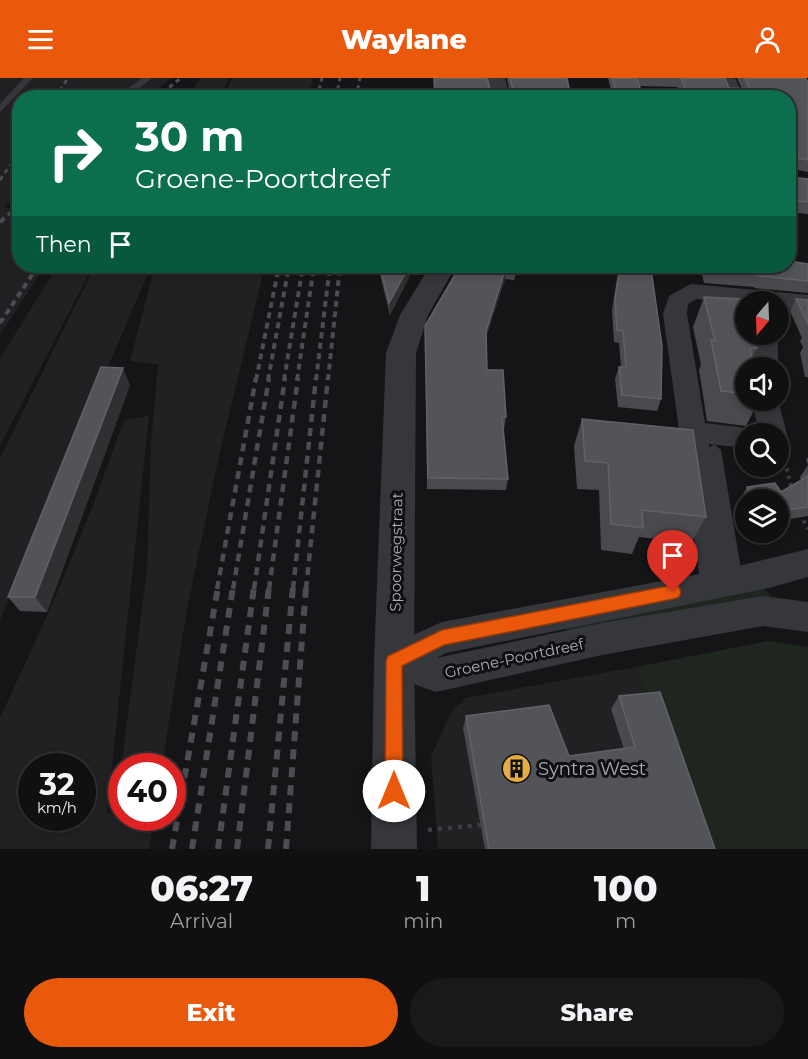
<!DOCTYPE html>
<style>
body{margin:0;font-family:Montserrat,sans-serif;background:#19191a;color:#f1f3f6;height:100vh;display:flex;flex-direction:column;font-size:22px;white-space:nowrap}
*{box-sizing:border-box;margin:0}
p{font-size:20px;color:#9c9d9f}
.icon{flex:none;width:33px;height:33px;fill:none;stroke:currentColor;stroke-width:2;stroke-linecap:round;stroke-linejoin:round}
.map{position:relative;height:771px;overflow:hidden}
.side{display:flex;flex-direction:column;background:#101011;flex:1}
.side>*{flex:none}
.top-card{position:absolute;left:12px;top:12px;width:784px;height:183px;border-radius:24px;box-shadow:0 3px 9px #0003,0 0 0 2px #303031;background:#0b6e4f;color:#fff;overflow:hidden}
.needle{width:39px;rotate:199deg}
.fabs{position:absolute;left:735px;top:213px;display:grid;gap:12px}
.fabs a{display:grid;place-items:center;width:54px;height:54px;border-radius:50%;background:#101011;box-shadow:0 3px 9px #0003,0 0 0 2px #303031;font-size:30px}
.speed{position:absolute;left:18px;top:675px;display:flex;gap:12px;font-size:30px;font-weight:700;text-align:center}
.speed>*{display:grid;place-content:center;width:78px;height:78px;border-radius:50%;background:#101011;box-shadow:0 3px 9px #0003,0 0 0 2px #303031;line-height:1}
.speed small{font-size:15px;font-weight:400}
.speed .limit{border:9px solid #d22;background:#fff;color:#111}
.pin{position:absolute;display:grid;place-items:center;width:51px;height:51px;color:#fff;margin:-62px -26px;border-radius:50% 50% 50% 0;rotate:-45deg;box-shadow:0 0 6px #0007}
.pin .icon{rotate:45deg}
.me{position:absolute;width:66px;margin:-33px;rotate:0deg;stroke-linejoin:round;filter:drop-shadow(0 0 4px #0008)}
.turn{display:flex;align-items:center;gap:21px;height:126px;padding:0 24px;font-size:27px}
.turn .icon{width:78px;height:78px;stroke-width:2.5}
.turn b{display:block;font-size:42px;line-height:51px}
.then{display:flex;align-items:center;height:57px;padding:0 24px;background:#0003;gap:12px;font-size:22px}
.eta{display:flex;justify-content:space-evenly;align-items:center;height:102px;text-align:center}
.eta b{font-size:36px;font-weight:800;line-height:42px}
.button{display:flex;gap:12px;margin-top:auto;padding:12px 24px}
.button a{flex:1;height:69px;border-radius:36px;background:#ea580c;color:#fff;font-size:24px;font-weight:800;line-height:69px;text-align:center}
.button a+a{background:#19191a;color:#f1f3f6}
header{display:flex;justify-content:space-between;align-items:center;height:78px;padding:0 24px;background:#ea580c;color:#fff;font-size:27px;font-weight:800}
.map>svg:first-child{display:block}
</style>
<header><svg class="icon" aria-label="menu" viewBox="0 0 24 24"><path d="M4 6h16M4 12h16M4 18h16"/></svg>Waylane<svg class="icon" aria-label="person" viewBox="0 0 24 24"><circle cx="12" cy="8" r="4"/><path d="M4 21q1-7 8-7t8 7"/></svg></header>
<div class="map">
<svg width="808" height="771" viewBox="0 0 808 771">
<rect width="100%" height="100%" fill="#151517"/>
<g fill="#212123" fill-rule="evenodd">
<path d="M0,0H171L147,19L20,20L19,117L4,129L19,133L20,188H45L0,257Z"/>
<path d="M201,0H229L220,19H187Z"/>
<path d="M232,0H313L308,19H223Z"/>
<path d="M57,188H93L0,368V281Z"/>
<path d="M95,188H151L0,542V380Z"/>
<path d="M155,188H265L220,373L187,531L162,688H122L121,729H116L147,491L151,364L158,287L130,283Z"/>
<path d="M149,338L107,735L154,743L149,771H0V640L52,527L93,428L124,342ZM82,688V740H32V688Z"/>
<path d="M636,589L700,771H438L431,678L452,633L466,620Z"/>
</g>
<g fill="#1f2620">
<path d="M763,511L770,516L771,521L567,554L565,550Z"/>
<path d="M768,563L808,569V771H700L636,589Z"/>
</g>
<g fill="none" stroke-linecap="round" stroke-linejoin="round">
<g stroke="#3c3e42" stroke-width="4" stroke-dasharray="3 4.5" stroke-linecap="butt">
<path d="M783,376L792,412"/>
<path d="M800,436L808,451"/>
</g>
<path stroke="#3c3e42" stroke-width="4.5" stroke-dasharray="4 6" stroke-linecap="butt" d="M428,752L481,747"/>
<g fill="#36373b" fill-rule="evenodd">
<path d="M24,0H33L0,34V26Z"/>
<path d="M142,0H152L128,19H122V15Z"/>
<path d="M714,366L721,372L743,503L741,508L735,510L729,508L727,503L707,372Z"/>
</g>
<g fill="#36373b" fill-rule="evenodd">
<path d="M719,0H735L745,20H728Z"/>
<path d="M691,206L808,217V233L778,230V224H746V226L696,221L688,226L687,236L705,345L746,350L757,356H746V370L709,366L730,490L808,471V499L769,510L446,575L436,580L602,545L763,518L808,524V554L763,548L602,577L436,614L382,595L377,583L382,571L442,544L699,496L663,236L669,218Z"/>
<path d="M754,256H778V290H752Z"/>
<path d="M752,322H778L787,356L783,363L778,365V356H759Z"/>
</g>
<g fill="#36373b" fill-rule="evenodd">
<path d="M485,0H505L510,20H490Z"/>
<path d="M430,188H456L428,237L416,275L414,583L417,771H371L374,583L386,275L400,237Z"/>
</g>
<g stroke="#4b4d52" stroke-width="3" stroke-dasharray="4.5 4" stroke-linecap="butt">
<path d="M55,20L68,0"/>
<path d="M156,20L181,0"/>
<path d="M317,20L322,0"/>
<path d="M336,20L340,0"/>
<path d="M356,20L360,0"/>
<path d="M0,102L20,73"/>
<path d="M11,134L20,127"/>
</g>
<g stroke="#4b4d52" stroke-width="4" stroke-dasharray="6 4.5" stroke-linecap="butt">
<path d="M0,144L13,133"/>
<path d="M0,245L38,188"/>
<path d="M256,302L279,188"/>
<path d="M268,302L289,188"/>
<path d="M284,302L303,188"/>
<path d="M297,302L314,188"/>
<path d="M316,302L330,188"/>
<path d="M328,302L340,188"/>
</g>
<g stroke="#4b4d52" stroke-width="4.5" stroke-dasharray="8 6" stroke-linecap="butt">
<path d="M217,511L256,300"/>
<path d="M233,511L269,300"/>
<path d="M254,511L285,300"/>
<path d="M269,511L298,300"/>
<path d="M293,511L316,300"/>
<path d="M306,511L328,300"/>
</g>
<g stroke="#4b4d52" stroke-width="6" stroke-dasharray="10 8" stroke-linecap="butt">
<path d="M172,771L218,509"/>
<path d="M192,771L233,509"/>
<path d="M218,771L254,509"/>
<path d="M237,771L269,509"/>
<path d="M268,771L293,509"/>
<path d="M286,771L306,509"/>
</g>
</g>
<g fill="#49494e">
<path d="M434,0H487L490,11H509L507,0H567L571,20H434Z"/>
<path d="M608,0H725L729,10L742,11L737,0H805L808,4V94L793,91L789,84V20H682L677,9L639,8L643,20H613Z"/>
<path d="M789,99L808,101V136L789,134Z"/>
<path d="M808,186V215L754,210V209L704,205L700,188H789Z"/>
<path d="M378,188H417L410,197L390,237Z"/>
<path d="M460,188H519L514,202L505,201L486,259L487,292L506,339L504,351H503L508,401L506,412L427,411L425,248Z"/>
<path d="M620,189L661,321L657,333L618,329L615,301L619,289H621L619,265L614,264L612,232L617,201Z"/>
<path d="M704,219L757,270L752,280L746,290V322H759L746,348L707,343L699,292L701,287L693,249Z"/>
<path d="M796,221L808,222V299H805L800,275L803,269L800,263L802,260L790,233Z"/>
<path d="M130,307L47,534L20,533L8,519Z"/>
<path d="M582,341L706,439L691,465L639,459L632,476L601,472L599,412L577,411L574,368Z"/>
<path d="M808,379V438L778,443V422H746V429L741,420L747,409L781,414L801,403L800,399L808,387L806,382Z"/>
<path d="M746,436V447L736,448L743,437Z"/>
<path d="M619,618L715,771H485L463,650L466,638L569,678L624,671L611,631Z"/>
</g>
<g fill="#303033">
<path d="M409,188H417L410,197L390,237L389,225Z"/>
<path d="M517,188H519L514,202L516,190Z"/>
<path d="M506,189L505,201L484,264L486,253Z"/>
<path d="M123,290L130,307L47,534L35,519Z"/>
</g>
<g fill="#535459" stroke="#616268" stroke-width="1.5">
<path d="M434,0H487L490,11H513L510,0H567L571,20H435Z"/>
<path d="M612,0H637L643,20H618Z"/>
<path d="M681,0H725L729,10L750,11L745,0H805L808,4V82L798,80L789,65V20H689Z"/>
<path d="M789,99L808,101V124L789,122Z"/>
<path d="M789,183L808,186V203L760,198L758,188H789Z"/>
<path d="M380,188H409L389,225Z"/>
<path d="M460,188H517L516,190L506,189L486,253L487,292H503L506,339H502L508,401L428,400L425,248Z"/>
<path d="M707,188H757L759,197L708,193Z"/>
<path d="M620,189L651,191L662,268L661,321L622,317L619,289H626L623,253L617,252L615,220Z"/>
<path d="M704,219L744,221L746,227V256H753L757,270L750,271L754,290H746V316L721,313L711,262L715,263Z"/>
<path d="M796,221L808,222V246Z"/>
<path d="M101,289L123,290L35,519H8Z"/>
<path d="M582,341L693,352L706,439L642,432L643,450L611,446L608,385L585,383Z"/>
<path d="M808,398V429L778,433V422H754L747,409L775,405L781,414Z"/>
<path d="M660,614L715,771H489L466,638L549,627L569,678L635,669L619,618Z"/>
</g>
<path fill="#ea580c" stroke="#983908" stroke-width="1.5" d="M673,507L679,509L681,514L679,519L673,521L444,567L402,588L403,713L401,719L394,722L388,719L385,713L386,583L388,578L442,552Z"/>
<defs>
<symbol id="building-disc" viewBox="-11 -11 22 22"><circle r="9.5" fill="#e4af40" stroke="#101011"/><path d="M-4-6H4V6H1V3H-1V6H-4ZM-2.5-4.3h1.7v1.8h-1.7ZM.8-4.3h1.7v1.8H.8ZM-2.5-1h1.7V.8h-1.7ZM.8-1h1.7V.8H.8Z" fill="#111"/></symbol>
</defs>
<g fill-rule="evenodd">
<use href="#building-disc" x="500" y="674" width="33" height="33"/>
</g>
<g text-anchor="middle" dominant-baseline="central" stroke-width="6" stroke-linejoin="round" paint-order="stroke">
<g font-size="15" fill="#a8acb6" stroke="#101011">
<text transform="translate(396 474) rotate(-89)">Spoorwegstraat</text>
<text transform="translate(514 580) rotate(-12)">Groene-Poortdreef</text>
</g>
<g font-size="18" fill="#a8acb6" stroke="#101011" text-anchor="start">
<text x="538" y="691">Syntra West</text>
</g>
</g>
</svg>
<div class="fabs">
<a><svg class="needle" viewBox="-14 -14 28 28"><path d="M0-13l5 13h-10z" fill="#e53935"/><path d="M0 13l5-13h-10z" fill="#9c9d9f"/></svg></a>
<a><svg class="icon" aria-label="sound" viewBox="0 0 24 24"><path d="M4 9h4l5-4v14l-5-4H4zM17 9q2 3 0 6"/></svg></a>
<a><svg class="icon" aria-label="search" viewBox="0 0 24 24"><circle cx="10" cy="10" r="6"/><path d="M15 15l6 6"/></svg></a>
<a><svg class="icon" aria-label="layers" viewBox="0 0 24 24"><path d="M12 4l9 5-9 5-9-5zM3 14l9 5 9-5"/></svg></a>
</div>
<div class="speed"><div>32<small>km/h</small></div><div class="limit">40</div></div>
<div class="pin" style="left:673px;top:514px;background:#d93025"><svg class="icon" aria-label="arrive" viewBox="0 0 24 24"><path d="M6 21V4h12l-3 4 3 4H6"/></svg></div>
<svg class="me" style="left:394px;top:713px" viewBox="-20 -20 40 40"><circle r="19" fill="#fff"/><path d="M0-13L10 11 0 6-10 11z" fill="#ea580c"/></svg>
<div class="top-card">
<div class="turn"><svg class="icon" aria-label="right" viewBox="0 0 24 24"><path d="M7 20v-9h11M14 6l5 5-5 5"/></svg><div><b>30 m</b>Groene-Poortdreef</div></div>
<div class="then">Then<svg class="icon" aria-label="arrive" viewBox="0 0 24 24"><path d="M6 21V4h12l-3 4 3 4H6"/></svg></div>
</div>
</div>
<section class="side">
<div class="eta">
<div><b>06:27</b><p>Arrival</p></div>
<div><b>1</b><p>min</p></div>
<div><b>100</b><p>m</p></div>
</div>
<div class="button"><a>Exit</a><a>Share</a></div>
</section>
